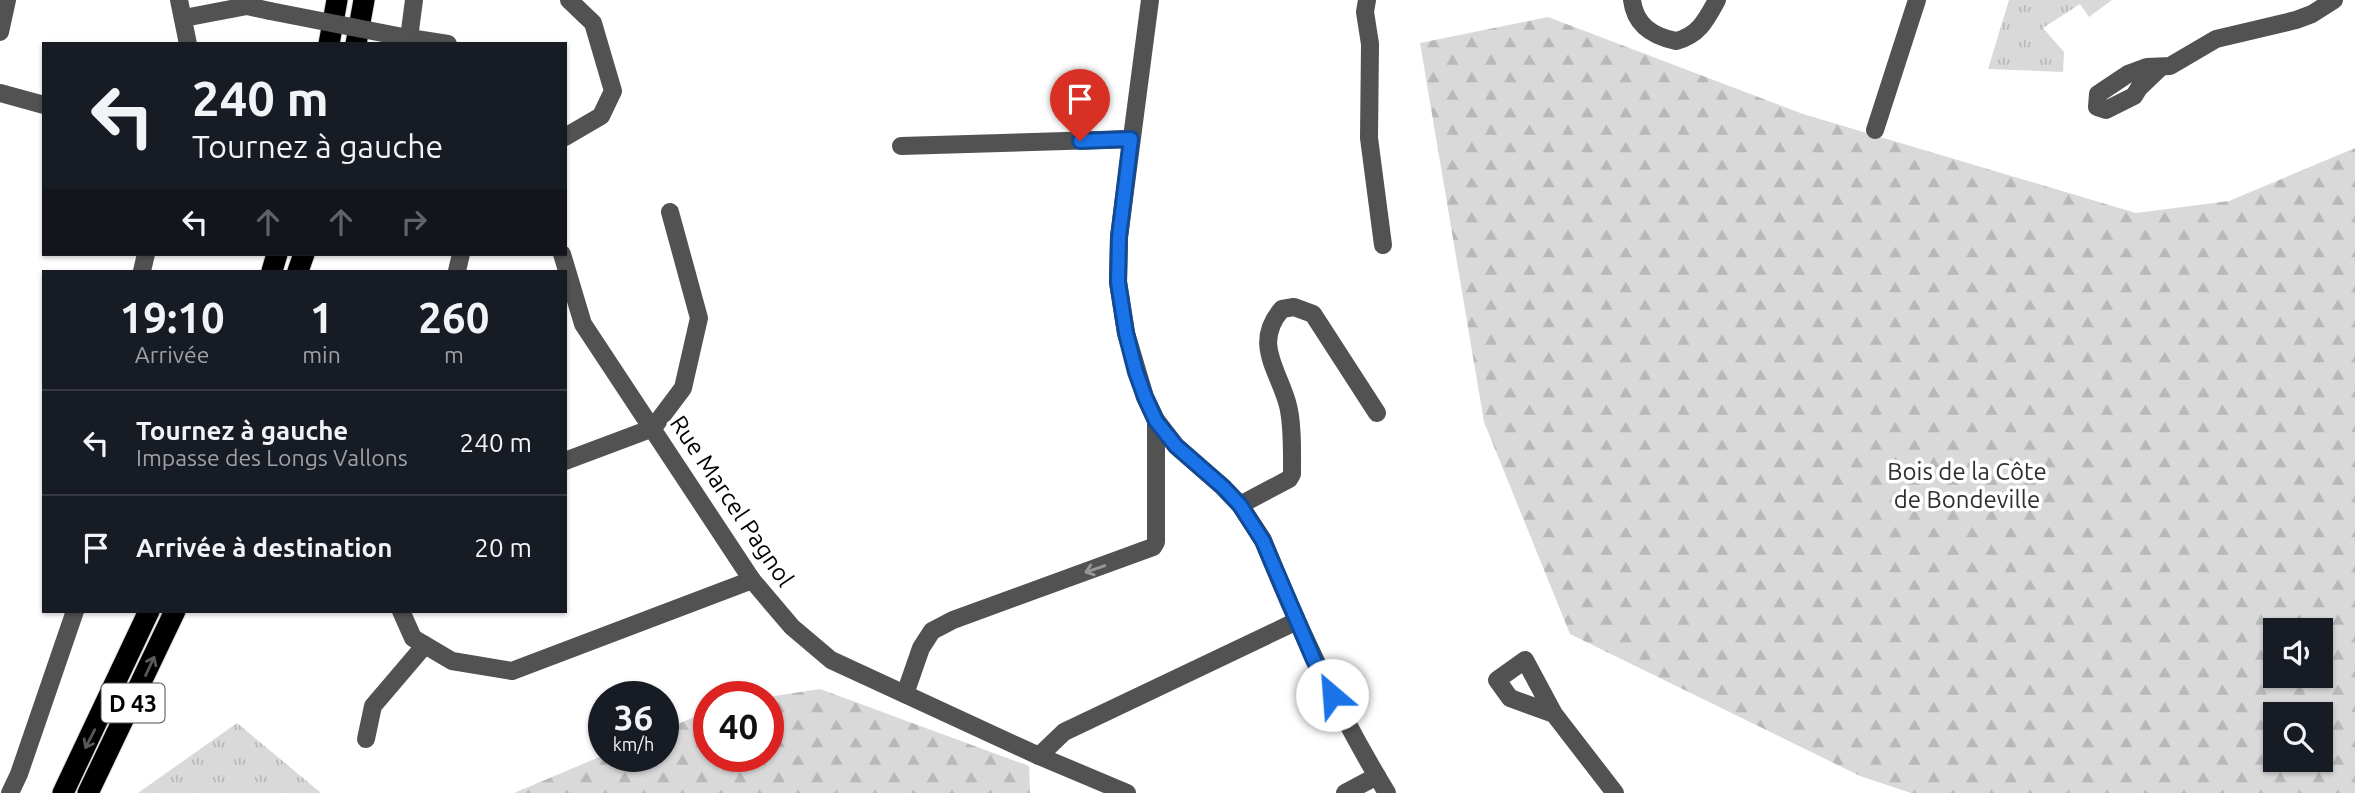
<!DOCTYPE html>
<html lang="fr">
<meta charset="utf-8">
<style>
body{margin:0;font-family:Ubuntu,sans-serif;background:#20242c;color:#f1f3f6;height:100vh;display:flex;flex-direction:column;font-size:26px;white-space:nowrap}
*{box-sizing:border-box;margin:0}
p{font-size:23px;color:#9ea1a6}
.icon{flex:none;width:38px;height:38px;fill:none;stroke:currentColor;stroke-width:2;stroke-linecap:round;stroke-linejoin:round}
.map{position:relative;flex:1;overflow:hidden}
.sheet{position:absolute;left:42px;top:270px;width:525px;height:343px;display:flex;flex-direction:column;background:#171b24;border-radius:0px;box-shadow:0 2px 5px #0004}
.sheet>*{flex:none}
.guide{position:absolute;left:42px;top:42px;width:525px;height:214px;border-radius:0px;box-shadow:0 2px 5px #0004;background:#171b24;color:#f1f3f6;overflow:hidden}
.tools{position:absolute;left:2263px;top:618px;display:grid;gap:14px}
.tools a{display:grid;place-items:center;width:70px;height:70px;border-radius:0px;background:#171b24;box-shadow:0 2px 5px #0004;font-size:35px}
.speed{position:absolute;left:588px;top:681px;display:flex;gap:14px;font-size:35px;font-weight:700;text-align:center}
.speed>*{display:grid;place-content:center;width:91px;height:91px;border-radius:50%;background:#171b24;box-shadow:0 2px 5px #0004;line-height:1}
.speed small{font-size:18px;font-weight:400}
.speed .limit{border:10px solid #d22;background:#fff;color:#111}
.pin{position:absolute;display:grid;place-items:center;width:60px;height:60px;color:#fff;margin:-72px -30px;border-radius:50% 50% 50% 0;rotate:-45deg;box-shadow:0 0 7px #0007}
.pin .icon{rotate:45deg}
.me{position:absolute;width:77px;margin:-38px;rotate:333deg;stroke-linejoin:round;filter:drop-shadow(0 0 5px #0008)}
.turn{display:flex;align-items:center;gap:24px;height:147px;padding:0 35px;font-size:32px}
.turn .icon{width:91px;height:91px;stroke-width:2.5}
.turn b{display:block;font-size:49px;line-height:60px}
.lanes{display:flex;align-items:center;height:66px;padding:0 35px;background:#0003;justify-content:center;gap:35px;direction:ltr}
.lanes .off{opacity:.35}
.eta{display:flex;justify-content:space-evenly;align-items:center;height:119px;text-align:center}
.eta b{font-size:42px;font-weight:700;line-height:49px}
ul{padding:0;list-style:none}
li{display:flex;align-items:center;gap:21px;height:105px;padding:0 35px;border-top:2px solid #363941}
li div{flex:1}
li b{display:block;font-size:26px}
li em{font-style:normal}
.map>svg:first-child{display:block}
</style>
<div class="map">
<svg width="2355" height="793" viewBox="0 0 2355 793">
<defs>
<pattern id="grass-tufts" width="24" height="20" patternUnits="userSpaceOnUse" patternTransform="scale(1.75)"><rect width="24" height="20" fill="#d9d9d9"/><path d="M3 7l-1-3M5 7V3M7 7l1-3M15 17l-1-3M17 17v-4M19 17l1-3" fill="none" stroke="#b8b8b8"/></pattern>
<pattern id="forest-firs" width="22" height="20" patternUnits="userSpaceOnUse" patternTransform="scale(1.75)"><rect width="22" height="20" fill="#d9d9d9"/><path d="M5 1l3.5 6h-7zM16 11l3.5 6h-7z" fill="#b8b8b8"/></pattern>
</defs>
<rect width="100%" height="100%" fill="#fff"/>
<g fill="url(#grass-tufts)">
<path d="M2009,0H2112L2089,17L2080,4L2043,28L2064,52L2063,72L1988,69Z"/>
<path d="M237,723L321,793H138Z"/>
</g>
<g fill="url(#forest-firs)" fill-rule="evenodd">
<path d="M1548,17L1803,114L2136,213L2229,201L2355,148V793H1911L1860,776L1570,634L1484,422L1420,43ZM2275,630H2320V676H2275ZM2275,714H2320V760H2275Z"/>
<path d="M820,689L1029,766L1030,793H514L604,755L663,756V730L709,711V756H768V697Z"/>
</g>
<g fill="none" stroke-linecap="round" stroke-linejoin="round">
<defs>
<g id="highway">
<path d="M329,44L337,0"/>
<path d="M356,44L364,0"/>
<path d="M272,271L277,254"/>
<path d="M298,271L304,254"/>
<path d="M63,793L149,611"/>
<path d="M88,793L175,611"/>
</g>
</defs>
<use href="#highway" stroke="#dbdbdb" stroke-width="23"/>
<g stroke="#525252" stroke-width="18">
<path d="M179,0L188,44"/>
<path d="M1150,0L1119,237L1118,282L1126,333L1145,397L1156,420L1176,446L1223,487L1240,505L1263,540C1298,628 1338,712 1387,793"/>
<path d="M1367,0L1365,12L1370,44L1369,138L1383,245"/>
<path d="M1632,0C1635,25 1652,36 1676,41C1699,35 1706,20 1717,0"/>
<path d="M184,18L247,6L270,11"/>
<path d="M0,32L7,0"/>
<path d="M403,37L448,44"/>
<path d="M409,38L414,0"/>
<path d="M2161,67L2139,88L2134,96L2106,110L2097,107L2098,94L2128,74L2147,67L2170,66L2216,39L2296,20L2312,14L2334,0"/>
<path d="M0,93L44,105"/>
<path d="M1875,130L1917,0"/>
<path d="M565,137L601,116L613,91L593,23L569,0"/>
<path d="M901,146L1131,139"/>
<path d="M562,254L583,324L752,580L792,627L831,660L1039,756L1127,793"/>
<path d="M142,271L146,254"/>
<path d="M457,271L461,254"/>
<path d="M565,461L653,428L683,388L699,318L670,212"/>
<path d="M1240,505L1289,479L1292,474C1292,453 1293,421 1287,402C1277,368 1253,342 1282,309L1294,307L1313,314L1377,413"/>
<path d="M401,611L413,638L452,661L512,671L752,580"/>
<path d="M905,694L921,648L932,631L953,620L1153,547L1156,542V420"/>
<path d="M1554,714L1510,698L1497,680L1525,660L1554,714L1615,793"/>
<path d="M366,739L373,706L425,645"/>
<path d="M1039,756L1064,732L1297,621"/>
<path d="M10,793L19,774L75,611"/>
<path d="M1345,793L1377,776"/>
</g>
<use href="#highway" stroke="#000" stroke-width="21"/>
<path stroke="#525252" stroke-width="18" d="M270,11L403,37"/>
</g>
<defs><path id="oneway-shaft" d="M-6 0H5M1.5-3L5.5 0L1.5 3" fill="none" stroke-width="1.6" stroke-linecap="round" stroke-linejoin="round" transform="scale(1.75)"/></defs>
<use stroke="#979797" href="#oneway-shaft" transform="translate(1095 569) rotate(161)"/>
<g stroke="#595959">
<use href="#oneway-shaft" transform="translate(150 666) rotate(-65)"/>
<use href="#oneway-shaft" transform="translate(90 739) rotate(117)"/>
</g>
<g fill="none" stroke-linecap="round" stroke-linejoin="round">
<defs>
<path id="route" d="M1080,141L1131,139L1119,237L1118,282L1126,333L1136,372L1145,397L1156,421L1176,446L1223,487L1240,505L1263,541L1314,660L1332,695"/>
</defs>
<use href="#route" stroke="#114b97" stroke-width="18"/>
<use href="#route" stroke="#1a73e8" stroke-width="12"/>
</g>
<g text-anchor="middle" dominant-baseline="central" stroke-width="7" stroke-linejoin="round" paint-order="stroke">
<rect fill="#fff" stroke="#4c4c4c" stroke-width="2" x="101.5" y="683.5" width="63" height="39" rx="5"/>
<g font-size="23" font-weight="bold" fill="#000">
<text x="133" y="703">D 43</text>
</g>
<g font-size="24" fill="#303030" stroke="#fff">
<text x="1967" y="471">Bois de la Côte<tspan x="1967" dy="28">de Bondeville</tspan></text>
</g>
<g font-size="24" fill="#000" stroke="#fff">
<text transform="translate(732 501) rotate(56)">Rue Marcel Pagnol</text>
</g>
</g>
</svg>
<div class="tools">
<a><svg class="icon" aria-label="sound" viewBox="0 0 24 24"><path d="M4 9h4l5-4v14l-5-4H4zM17 9q2 3 0 6"/></svg></a>
<a><svg class="icon" aria-label="search" viewBox="0 0 24 24"><circle cx="10" cy="10" r="6"/><path d="M15 15l6 6"/></svg></a>
</div>
<div class="speed"><div>36<small>km/h</small></div><div class="limit">40</div></div>
<div class="pin" style="left:1080px;top:141px;background:#d93025"><svg class="icon" aria-label="arrive" viewBox="0 0 24 24"><path d="M6 21V4h12l-3 4 3 4H6"/></svg></div>
<svg class="me" style="left:1332px;top:695px" viewBox="-20 -20 40 40"><circle r="19" fill="#fff"/><path d="M0-13L10 11 0 6-10 11z" fill="#1a73e8"/></svg>
<div class="guide">
<div class="turn"><svg class="icon" aria-label="left" viewBox="0 0 24 24"><path d="M17 20v-9H6M10 6l-5 5 5 5"/></svg><div><b>240 m</b>Tournez à gauche</div></div>
<div class="lanes"><svg class="icon" aria-label="left" viewBox="0 0 24 24"><path d="M17 20v-9H6M10 6l-5 5 5 5"/></svg><svg class="icon off" aria-label="ahead" viewBox="0 0 24 24"><path d="M12 20V5M6 11l6-6 6 6"/></svg><svg class="icon off" aria-label="ahead" viewBox="0 0 24 24"><path d="M12 20V5M6 11l6-6 6 6"/></svg><svg class="icon off" aria-label="right" viewBox="0 0 24 24"><path d="M7 20v-9h11M14 6l5 5-5 5"/></svg></div>
</div>
<section class="sheet">
<div class="eta">
<div><b>19:10</b><p>Arrivée</p></div>
<div><b>1</b><p>min</p></div>
<div><b>260</b><p>m</p></div>
</div>
<ul>
<li><svg class="icon" aria-label="left" viewBox="0 0 24 24"><path d="M17 20v-9H6M10 6l-5 5 5 5"/></svg><div><b>Tournez à gauche</b><p>Impasse des Longs Vallons</p></div><em>240 m</em></li>
<li><svg class="icon" aria-label="arrive" viewBox="0 0 24 24"><path d="M6 21V4h12l-3 4 3 4H6"/></svg><div><b>Arrivée à destination</b></div><em>20 m</em></li>
</ul>
</section>
</div>
